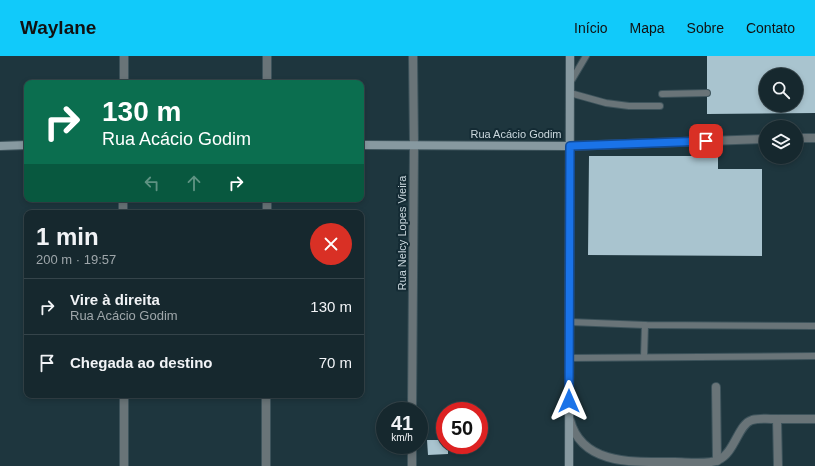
<!DOCTYPE html>
<html lang="pt">
<meta charset="utf-8">
<style>
body{margin:0;font-family:Arial,sans-serif;background:#1f3036;color:#f1f3f6;height:100vh;display:flex;flex-direction:column;font-size:15px;white-space:nowrap}
*{box-sizing:border-box;margin:0}
p{font-size:13px;color:#9ea6aa}
.icon{flex:none;width:22px;height:22px;fill:none;stroke:currentColor;stroke-width:2;stroke-linecap:round;stroke-linejoin:round}
.map{position:relative;flex:1;overflow:hidden}
.details{position:absolute;left:24px;top:154px;width:340px;height:188px;display:flex;flex-direction:column;background:#16282e;border-radius:8px;box-shadow:0 2px 6px #0003,0 0 0 1px #35444a}
.details>*{flex:none}
.guide{position:absolute;left:24px;top:24px;width:340px;height:122px;border-radius:8px;box-shadow:0 2px 6px #0003,0 0 0 1px #35444a;background:#0b6e4f;color:#fff;overflow:hidden}
.buttons{position:absolute;left:759px;top:12px;display:grid;gap:8px}
.buttons a{display:grid;place-items:center;width:44px;height:44px;border-radius:50%;background:#16282e;box-shadow:0 2px 6px #0003,0 0 0 1px #35444a;font-size:20px}
.speed{position:absolute;left:376px;top:346px;display:flex;gap:8px;font-size:20px;font-weight:700;text-align:center}
.speed>*{display:grid;place-content:center;width:52px;height:52px;border-radius:50%;background:#16282e;box-shadow:0 2px 6px #0003,0 0 0 1px #35444a;line-height:1}
.speed small{font-size:10px;font-weight:400}
.speed .limit{border:6px solid #d22;background:#fff;color:#111}
.pin{position:absolute;display:grid;place-items:center;width:34px;height:34px;color:#fff;margin:-17px;border-radius:8px;box-shadow:0 2px 6px #0006}
.me{position:absolute;width:44px;margin:-22px;rotate:0deg;stroke-linejoin:round;filter:drop-shadow(0 0 3px #0008)}
.turn{display:flex;align-items:center;gap:14px;height:84px;padding:0 12px;font-size:18px}
.turn .icon{width:52px;height:52px;stroke-width:2.5}
.turn b{display:block;font-size:28px;line-height:34px}
.lanes{display:flex;align-items:center;height:38px;padding:0 12px;background:#0003;justify-content:center;gap:20px;direction:ltr}
.lanes .off{opacity:.35}
.round{display:grid;place-items:center;flex:none;width:42px;height:42px;border-radius:21px;background:#1f3036}
.overview{display:flex;align-items:center;justify-content:space-between;height:68px;padding:0 12px}
h1{font-size:24px;font-weight:700;line-height:30px}
ul{padding:0;list-style:none}
li{display:flex;align-items:center;gap:12px;height:56px;padding:0 12px;border-top:1px solid #35444a}
li div{flex:1}
li b{display:block;font-size:15px}
li em{font-style:normal}
header{display:flex;align-items:center;gap:24px;box-sizing:border-box;height:56px;padding:0 20px;background:#11cafa;color:#111}
header strong{font-size:19px}
nav{display:flex;gap:22px;margin-inline-start:auto;font-size:14px}
.map>svg:first-child{display:block}
</style>
<header>
<strong>Waylane</strong>
<nav><a>Início</a><a>Mapa</a><a>Sobre</a><a>Contato</a></nav>
</header>
<div class="map">
<svg width="815" height="410" viewBox="0 0 815 410">
<rect width="100%" height="100%" fill="#1e363e"/>
<g fill="#a9c4cf" fill-rule="evenodd">
<path d="M707,0H815V57L707,58ZM766,19H796V49H766Z"/>
<path d="M589,100H718V113H762V200L588,199Z"/>
<path d="M427,384H445V389H448V398L428,399Z"/>
</g>
<g fill="none" stroke-linecap="round" stroke-linejoin="round">
<defs>
<g id="lane">
<path d="M570,27L586,0"/>
<path d="M570,37L606,47L629,50H660"/>
<path d="M662,38L707,37"/>
<path d="M570,266L645,269L815,270"/>
<path d="M644,301L645,269"/>
<path d="M569,302L815,300"/>
</g>
<g id="street">
<path d="M267,0V27"/>
<path d="M124,27V0"/>
<path d="M796,82H815"/>
<path d="M570,90L766,83"/>
<path d="M123,143V157"/>
<path d="M267,157V143"/>
<path d="M716,331L717,405"/>
<path d="M124,339V410"/>
<path d="M412,355L414,89L413,0"/>
<path d="M777,363H815"/>
<path d="M570,364C582,410 635,406 675,406C686,406 708,409 718,404C735,397 738,368 752,364C760,362 769,363 777,363L778,410"/>
<path d="M266,410V339"/>
<path d="M412,410V389"/>
</g>
<g id="secondary">
<path d="M361,89L570,90"/>
<path d="M0,90L27,89"/>
<path d="M569,410L570,0"/>
</g>
</defs>
<use href="#lane" stroke="#3d535b" stroke-width="8"/>
<use href="#street" stroke="#3d535b" stroke-width="10"/>
<use href="#secondary" stroke="#3d535b" stroke-width="10"/>
<use href="#lane" stroke="#697478" stroke-width="6"/>
<use href="#street" stroke="#697478" stroke-width="8"/>
<use href="#secondary" stroke="#8799a0" stroke-width="8"/>
</g>
<g fill="none" stroke-linecap="round" stroke-linejoin="round">
<defs>
<path id="route" d="M569,345L570,90L706,85"/>
</defs>
<use href="#route" stroke="#114b97" stroke-width="10"/>
<use href="#route" stroke="#1a73e8" stroke-width="7"/>
</g>
<g text-anchor="middle" dominant-baseline="central" stroke-width="4" stroke-linejoin="round" paint-order="stroke">
<g font-size="11" fill="#cad7dd" stroke="#142b34">
<text x="516" y="78">Rua Acácio Godim</text>
<text transform="translate(402 177) rotate(-90)">Rua Nelcy Lopes Vieira</text>
</g>
</g>
</svg>
<div class="buttons">
<a><svg class="icon" aria-label="search" viewBox="0 0 24 24"><circle cx="10" cy="10" r="6"/><path d="M15 15l6 6"/></svg></a>
<a><svg class="icon" aria-label="layers" viewBox="0 0 24 24"><path d="M12 4l9 5-9 5-9-5zM3 14l9 5 9-5"/></svg></a>
</div>
<div class="speed"><div>41<small>km/h</small></div><div class="limit">50</div></div>
<div class="pin" style="left:706px;top:85px;background:#d93025"><svg class="icon" aria-label="arrive" viewBox="0 0 24 24"><path d="M6 21V4h12l-3 4 3 4H6"/></svg></div>
<svg class="me" style="left:569px;top:345px" viewBox="-20 -20 40 40"><path d="M0-17L14 15 0 8-14 15z" fill="#1a73e8" stroke="#fff" stroke-width="4"/></svg>
<div class="guide">
<div class="turn"><svg class="icon" aria-label="right" viewBox="0 0 24 24"><path d="M7 20v-9h11M14 6l5 5-5 5"/></svg><div><b>130 m</b>Rua Acácio Godim</div></div>
<div class="lanes"><svg class="icon off" aria-label="left" viewBox="0 0 24 24"><path d="M17 20v-9H6M10 6l-5 5 5 5"/></svg><svg class="icon off" aria-label="ahead" viewBox="0 0 24 24"><path d="M12 20V5M6 11l6-6 6 6"/></svg><svg class="icon" aria-label="right" viewBox="0 0 24 24"><path d="M7 20v-9h11M14 6l5 5-5 5"/></svg></div>
</div>
<section class="details">
<div class="overview"><div><h1>1 min</h1><p>200 m · 19:57</p></div><a class="round" style="background:#d93025;color:#fff"><svg class="icon" aria-label="close" viewBox="0 0 24 24"><path d="M6 6l12 12M18 6L6 18"/></svg></a></div>
<ul>
<li><svg class="icon" aria-label="right" viewBox="0 0 24 24"><path d="M7 20v-9h11M14 6l5 5-5 5"/></svg><div><b>Vire à direita</b><p>Rua Acácio Godim</p></div><em>130 m</em></li>
<li><svg class="icon" aria-label="arrive" viewBox="0 0 24 24"><path d="M6 21V4h12l-3 4 3 4H6"/></svg><div><b>Chegada ao destino</b></div><em>70 m</em></li>
</ul>
</section>
</div>
